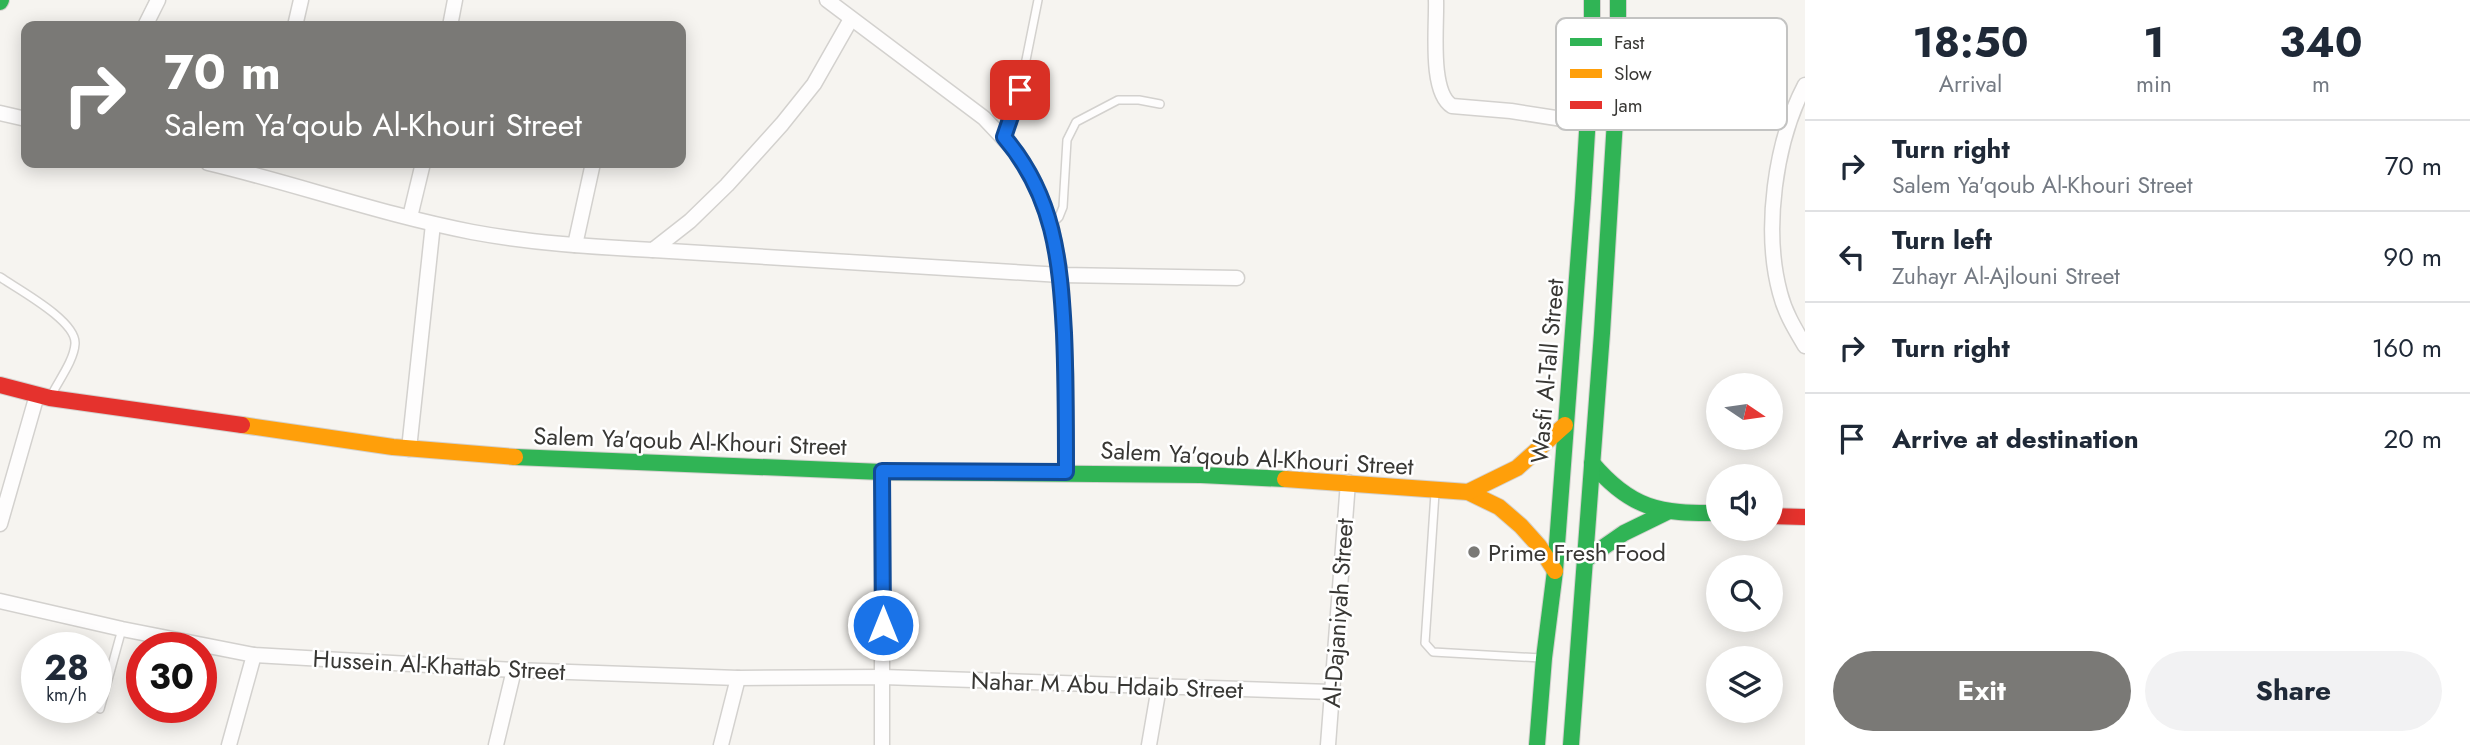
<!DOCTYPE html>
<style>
body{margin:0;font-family:Jost,sans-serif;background:#f2f2f3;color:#1f2937;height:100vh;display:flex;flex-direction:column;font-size:26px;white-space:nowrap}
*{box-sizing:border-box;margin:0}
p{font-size:23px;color:#747a83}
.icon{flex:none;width:38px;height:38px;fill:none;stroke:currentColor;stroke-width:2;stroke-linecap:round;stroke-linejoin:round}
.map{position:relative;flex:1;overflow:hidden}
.side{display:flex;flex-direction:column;background:#fff;width:665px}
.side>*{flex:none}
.hud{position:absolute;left:21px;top:21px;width:665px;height:147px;border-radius:14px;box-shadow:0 4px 18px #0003;background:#7a7976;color:#fff;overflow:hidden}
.needle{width:46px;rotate:103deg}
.buttons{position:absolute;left:1706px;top:373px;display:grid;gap:14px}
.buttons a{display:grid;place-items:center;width:77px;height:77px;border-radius:50%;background:#fff;box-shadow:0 4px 18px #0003;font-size:35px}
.speed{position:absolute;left:21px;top:632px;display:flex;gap:14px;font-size:35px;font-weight:700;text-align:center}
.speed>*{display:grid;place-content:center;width:91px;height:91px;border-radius:50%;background:#fff;box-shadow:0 4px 18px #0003;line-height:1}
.speed small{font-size:18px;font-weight:400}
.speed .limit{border:10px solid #d22;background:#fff;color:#111}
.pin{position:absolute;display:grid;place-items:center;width:60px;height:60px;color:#fff;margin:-30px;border-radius:14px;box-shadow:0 4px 10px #0006}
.me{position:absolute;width:77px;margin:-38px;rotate:0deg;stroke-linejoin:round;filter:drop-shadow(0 0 5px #0008)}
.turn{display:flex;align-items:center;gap:24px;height:147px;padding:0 28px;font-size:32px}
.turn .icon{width:91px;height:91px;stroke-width:2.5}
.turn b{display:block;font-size:49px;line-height:60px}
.eta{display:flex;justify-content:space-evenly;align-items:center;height:119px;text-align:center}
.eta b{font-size:42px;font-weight:700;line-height:49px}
.action{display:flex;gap:14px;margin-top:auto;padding:14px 28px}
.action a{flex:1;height:80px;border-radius:42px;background:#7a7976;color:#fff;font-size:28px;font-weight:700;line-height:80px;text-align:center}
.action a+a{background:#f2f2f3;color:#1f2937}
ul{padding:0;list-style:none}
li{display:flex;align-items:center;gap:21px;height:91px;padding:0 28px;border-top:2px solid #e0e1e3}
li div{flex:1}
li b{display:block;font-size:26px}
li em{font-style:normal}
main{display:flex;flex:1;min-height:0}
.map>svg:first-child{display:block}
</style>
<main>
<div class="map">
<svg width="1805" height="745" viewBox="0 0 1805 745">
<rect width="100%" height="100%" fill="#f6f4f0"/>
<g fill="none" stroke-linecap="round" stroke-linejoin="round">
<defs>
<g id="lane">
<path d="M1004,137L1020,90L1038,0"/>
<path d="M1052,224L1059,217L1063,207L1067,140L1076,122L1118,100H1139L1160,104"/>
<path d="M0,277C19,290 77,321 75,344C74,360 59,380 52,394"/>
<path d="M1435,493L1425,643L1433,652L1541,658"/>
<path d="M100,709L122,629"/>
</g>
<g id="street">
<path d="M827,0L984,118L1018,154L1033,179L1051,225L1061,275L1066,377V473"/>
<path d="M1436,0C1437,25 1429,92 1452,106L1511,111L1588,123"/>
<path d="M145,26L158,0"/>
<path d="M295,26L301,0"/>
<path d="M450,26L455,0"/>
<path d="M1805,85C1775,142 1763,230 1780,293C1785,313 1795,329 1805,346"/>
<path d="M0,113L26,119"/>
<path d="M208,163C297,184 383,215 472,232C531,243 593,247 653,250L690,221L727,185L782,124L814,84L851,19"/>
<path d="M410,217L423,163"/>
<path d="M575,245L593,163"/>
<path d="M653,250L1061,275L1237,278"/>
<path d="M409,449L433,224"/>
<path d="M882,472V745"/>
<path d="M0,524L37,395"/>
<path d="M0,601L122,629L254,655L514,670L738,678L883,677L1331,692"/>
<path d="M229,745L254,655"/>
<path d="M496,745L514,670"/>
<path d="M721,745L738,678"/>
<path d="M1149,745L1159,687"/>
<path d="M1328,745L1348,482"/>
</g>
<g id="fast">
<path d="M0,2L1,0"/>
<path d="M515,457L882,472L1201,475L1285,479"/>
<path d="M1592,463C1631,509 1660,514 1718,513"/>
<path d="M1585,560L1624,533L1667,512"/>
<path d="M1537,745L1544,658L1555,571L1583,198L1592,50V0"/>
<path d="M1571,745L1602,333L1618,71V0"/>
</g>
<g id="slow">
<path d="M242,425L393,447L515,457"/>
<path d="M1285,479L1468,492L1499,507L1521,526L1539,546L1555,571"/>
<path d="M1468,492L1517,468L1565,425"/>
</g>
<g id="jam">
<path d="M0,385L50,398L242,425"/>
<path d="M1771,516L1805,517"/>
</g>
</defs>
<use href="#lane" stroke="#d3d1ce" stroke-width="10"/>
<use href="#street" stroke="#d3d1ce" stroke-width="17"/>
<use href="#fast" stroke="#d3d1ce" stroke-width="18"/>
<use href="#slow" stroke="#d3d1ce" stroke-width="18"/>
<use href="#jam" stroke="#d3d1ce" stroke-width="18"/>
<use href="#lane" stroke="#fefdfd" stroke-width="7"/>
<use href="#street" stroke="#fefdfd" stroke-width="14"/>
<use href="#fast" stroke="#30b455" stroke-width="16"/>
<use href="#slow" stroke="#ff9f0a" stroke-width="16"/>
<use href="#jam" stroke="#e5322d" stroke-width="16"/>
</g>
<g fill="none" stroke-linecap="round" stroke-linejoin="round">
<defs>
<path id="route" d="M883,625L882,471L1066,472C1066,426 1066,379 1064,333C1060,259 1054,196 1004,137L1020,90"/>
</defs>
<use href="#route" stroke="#114b97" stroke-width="18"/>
<use href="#route" stroke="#1a73e8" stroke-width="12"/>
</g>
<circle fill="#7a7976" stroke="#fff" stroke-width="2.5" cx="1474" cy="552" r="7"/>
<g text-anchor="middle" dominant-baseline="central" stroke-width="5" stroke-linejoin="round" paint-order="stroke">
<g font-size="24" fill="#383734" stroke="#fff">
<text transform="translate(1547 371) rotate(-85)">Wasfi Al-Tall Street</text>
<text transform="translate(690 441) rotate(2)">Salem Ya'qoub Al-Khouri Street</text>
<text transform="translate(1257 458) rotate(3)">Salem Ya'qoub Al-Khouri Street</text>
<text transform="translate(1338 613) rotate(-86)">Al-Dajaniyah Street</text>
<text transform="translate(439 665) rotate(3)">Hussein Al-Khattab Street</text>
<text transform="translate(1107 685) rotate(2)">Nahar M Abu Hdaib Street</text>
</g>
<g font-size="24" fill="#383734" stroke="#fff" text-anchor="start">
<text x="1488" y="552">Prime Fresh Food</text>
</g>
</g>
<rect x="1556" y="18" width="231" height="112" rx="10" fill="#fff" stroke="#c3c3c2" stroke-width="2"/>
<rect x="1570" y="38" width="32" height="8" fill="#30b455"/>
<rect x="1570" y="69" width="32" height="9" fill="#ff9f0a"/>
<rect x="1570" y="101" width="32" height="8" fill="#e5322d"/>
<g font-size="19" fill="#383734">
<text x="1614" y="49">Fast</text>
<text x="1614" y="80">Slow</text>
<text x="1614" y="112">Jam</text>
</g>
</svg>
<div class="buttons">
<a><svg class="needle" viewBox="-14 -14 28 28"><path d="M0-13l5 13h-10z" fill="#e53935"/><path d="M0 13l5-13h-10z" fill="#747a83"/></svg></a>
<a><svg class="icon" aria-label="sound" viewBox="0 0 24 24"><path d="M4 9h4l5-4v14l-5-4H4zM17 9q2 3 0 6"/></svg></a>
<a><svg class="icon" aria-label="search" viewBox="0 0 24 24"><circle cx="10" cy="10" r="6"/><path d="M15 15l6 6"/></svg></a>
<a><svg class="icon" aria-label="layers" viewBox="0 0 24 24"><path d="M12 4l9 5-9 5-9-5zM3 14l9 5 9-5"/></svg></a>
</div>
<div class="speed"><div>28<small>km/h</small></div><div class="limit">30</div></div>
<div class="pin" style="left:1020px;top:90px;background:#d93025"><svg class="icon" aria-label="arrive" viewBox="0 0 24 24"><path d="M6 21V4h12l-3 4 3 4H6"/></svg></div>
<svg class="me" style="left:883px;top:625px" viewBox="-20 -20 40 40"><circle r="17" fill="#1a73e8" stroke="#fff" stroke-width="3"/><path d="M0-11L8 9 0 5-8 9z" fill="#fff"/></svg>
<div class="hud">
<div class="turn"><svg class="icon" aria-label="right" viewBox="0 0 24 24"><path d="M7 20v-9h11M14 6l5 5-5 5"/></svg><div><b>70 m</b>Salem Ya'qoub Al-Khouri Street</div></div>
</div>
</div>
<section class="side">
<div class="eta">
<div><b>18:50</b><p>Arrival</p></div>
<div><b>1</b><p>min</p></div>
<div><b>340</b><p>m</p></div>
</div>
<ul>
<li><svg class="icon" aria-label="right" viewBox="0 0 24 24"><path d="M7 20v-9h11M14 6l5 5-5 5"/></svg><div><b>Turn right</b><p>Salem Ya'qoub Al-Khouri Street</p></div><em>70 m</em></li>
<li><svg class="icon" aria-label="left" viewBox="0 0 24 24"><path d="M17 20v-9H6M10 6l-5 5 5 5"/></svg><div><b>Turn left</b><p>Zuhayr Al-Ajlouni Street</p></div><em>90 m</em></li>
<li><svg class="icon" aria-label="right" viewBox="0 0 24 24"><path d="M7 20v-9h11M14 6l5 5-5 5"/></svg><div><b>Turn right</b></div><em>160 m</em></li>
<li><svg class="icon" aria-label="arrive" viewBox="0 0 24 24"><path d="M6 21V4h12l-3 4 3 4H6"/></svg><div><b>Arrive at destination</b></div><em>20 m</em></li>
</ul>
<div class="action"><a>Exit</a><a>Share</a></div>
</section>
</main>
